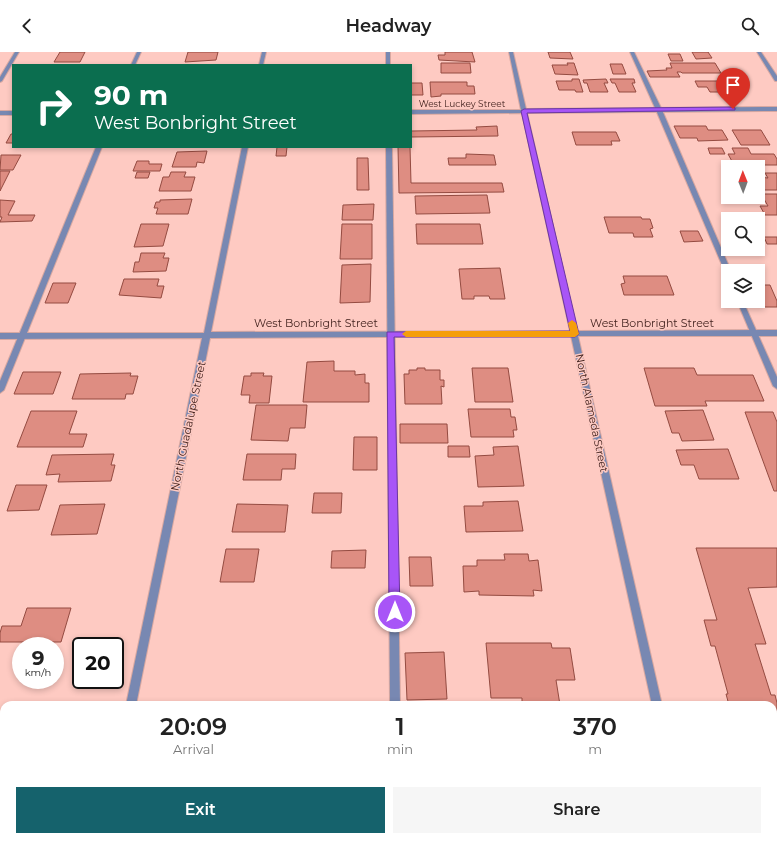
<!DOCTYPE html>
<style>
body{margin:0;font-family:Montserrat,sans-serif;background:#f6f6f6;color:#222;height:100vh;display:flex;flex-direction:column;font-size:15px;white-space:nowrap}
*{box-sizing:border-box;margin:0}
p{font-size:13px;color:#767676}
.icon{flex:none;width:22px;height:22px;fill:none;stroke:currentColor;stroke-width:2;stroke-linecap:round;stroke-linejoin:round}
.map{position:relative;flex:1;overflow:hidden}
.sheet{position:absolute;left:0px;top:649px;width:777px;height:140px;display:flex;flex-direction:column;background:#fff;border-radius:12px 12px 0 0;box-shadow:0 2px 6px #0003}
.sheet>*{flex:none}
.guide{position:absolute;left:12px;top:12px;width:400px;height:84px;border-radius:0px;box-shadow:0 2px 6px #0003;background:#0b6e4f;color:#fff;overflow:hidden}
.needle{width:26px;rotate:359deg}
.controls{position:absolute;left:721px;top:108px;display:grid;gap:8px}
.controls a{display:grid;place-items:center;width:44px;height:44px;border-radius:0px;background:#fff;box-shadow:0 2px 6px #0003;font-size:20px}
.speed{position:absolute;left:12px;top:585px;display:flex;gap:8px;font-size:20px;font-weight:700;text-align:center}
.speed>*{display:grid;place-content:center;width:52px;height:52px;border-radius:50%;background:#fff;box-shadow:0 2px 6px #0003;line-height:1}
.speed small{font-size:10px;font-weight:400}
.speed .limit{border:2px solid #111;border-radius:6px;background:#fff;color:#111}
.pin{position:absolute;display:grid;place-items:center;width:34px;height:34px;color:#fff;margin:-41px -17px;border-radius:50% 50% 50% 0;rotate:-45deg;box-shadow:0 0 4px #0007}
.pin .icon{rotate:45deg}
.me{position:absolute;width:44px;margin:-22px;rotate:0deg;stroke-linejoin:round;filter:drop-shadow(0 0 3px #0008)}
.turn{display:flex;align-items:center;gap:14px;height:84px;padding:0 16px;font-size:18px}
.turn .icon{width:52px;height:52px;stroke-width:2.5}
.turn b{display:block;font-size:28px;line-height:34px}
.eta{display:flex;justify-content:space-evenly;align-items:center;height:68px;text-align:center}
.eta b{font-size:24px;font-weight:600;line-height:28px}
.button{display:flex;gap:8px;margin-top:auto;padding:8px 16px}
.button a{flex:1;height:46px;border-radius:0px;background:#15626c;color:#fff;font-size:16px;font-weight:600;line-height:46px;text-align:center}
.button a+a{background:#f6f6f6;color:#222}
header{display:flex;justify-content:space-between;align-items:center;height:52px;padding:0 16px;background:#fff;font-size:18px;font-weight:600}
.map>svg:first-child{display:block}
</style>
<header><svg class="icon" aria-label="back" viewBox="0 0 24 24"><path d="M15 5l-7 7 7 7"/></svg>Headway<svg class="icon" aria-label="search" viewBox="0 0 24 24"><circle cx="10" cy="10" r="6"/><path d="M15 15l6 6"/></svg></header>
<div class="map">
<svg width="777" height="789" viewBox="0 0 777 789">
<rect width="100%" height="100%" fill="#fecac2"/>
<g fill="#de8d82" stroke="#944b41">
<path d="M60,0H85L80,10H54Z"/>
<path d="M188,0H218L216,8L185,10Z"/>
<path d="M445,0H472L475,10L439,8L438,3H445Z"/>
<path d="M548,0H570L573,7L550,6Z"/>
<path d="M692,0H708L712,6L696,7Z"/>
<path d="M668,2H680L683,9H671Z"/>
<path d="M441,11H470L471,21H441Z"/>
<path d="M567,11H574L578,23L555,22L552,13H568Z"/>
<path d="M670,11H715L721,21H682L681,20H677L680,25H650L647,19L667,18L666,16H672Z"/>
<path d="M610,12H622L626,22H613Z"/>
<path d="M572,27H579L583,40H576L575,38H559L556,29H572Z"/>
<path d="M606,27L608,31H604L608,40H590L587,31H584L583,28Z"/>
<path d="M610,27H634L635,31H632L636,40H619L615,31H612Z"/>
<path d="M695,29H727L730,34L733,35L736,40H710L707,35H698Z"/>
<path d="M430,30H467V34H474L475,42H441V44L431,45Z"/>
<path d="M411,31H422L423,43H411Z"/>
<path d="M497,74L498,84L411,85V79L477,78L476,75Z"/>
<path d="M674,74H706L708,78H722L728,88L698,89L697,86H680Z"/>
<path d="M732,78H761L770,93H741Z"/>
<path d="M572,80H616L620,89H611L612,93H576Z"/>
<path d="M11,82H13V91H6Z"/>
<path d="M277,95H287L286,104H276Z"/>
<path d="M398,95H410L411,131H502L504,140L399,141Z"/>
<path d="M708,96H722L725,102H710Z"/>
<path d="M732,96H748L751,102H774L777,107V113H734L728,102H735Z"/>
<path d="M207,99L204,111L197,110L196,115H172L177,100Z"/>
<path d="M466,102L494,103L496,113H449L448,106H466Z"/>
<path d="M1,103H21L13,118H0Z"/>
<path d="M357,106H368L369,138H357Z"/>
<path d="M137,109H149V112H162L160,119H133Z"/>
<path d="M0,119H10L0,139Z"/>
<path d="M137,120H150L148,126H135Z"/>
<path d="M171,120H186L184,125H195L191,139H159L163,125H169Z"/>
<path d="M765,121H777V138H758V125L768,126Z"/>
<path d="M724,140H728V145H758L759,148H727Z"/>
<path d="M761,142H777V163H765L760,154H768Z"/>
<path d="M487,143L490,161L416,162L415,144Z"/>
<path d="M192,147L188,162H156L158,156H154L156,150H160V148Z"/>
<path d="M0,148L15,149L8,163H35L32,169L0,170L2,165H0Z"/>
<path d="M374,152L373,168H342L343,153Z"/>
<path d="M604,165H641L642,167H650L653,176L650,177L653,185H634L633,181H609Z"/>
<path d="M141,172H169L163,194L134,195Z"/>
<path d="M342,172H372V207H340Z"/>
<path d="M416,172H480L483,192H417Z"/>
<path d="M680,179H698L703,189L684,190Z"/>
<path d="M764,185H777V192H767Z"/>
<path d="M141,201H165L163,206H169L166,219L133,220L135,210H139Z"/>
<path d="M371,212L370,250L340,251L342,213Z"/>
<path d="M500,216L505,247H490L489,244H474V247H462L459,217Z"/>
<path d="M623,224H667L674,243H624L621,232L625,231Z"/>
<path d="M124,227H159L157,234H164L161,246L119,243Z"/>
<path d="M53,231H76L68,251H45Z"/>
<path d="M758,233H770L777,249V255H750L747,249H758Z"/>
<path d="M334,309V319H355V323L365,322V331H369V350H303L307,310Z"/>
<path d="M417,316H425V318H440V328H444V335L441,334L442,352H405L404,322H409V318H417Z"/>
<path d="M472,316H508L513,350H475Z"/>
<path d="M644,316H694L697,323H753L764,349H705L707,354H655Z"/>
<path d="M23,320H61L53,342H14Z"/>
<path d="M131,321L130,324H138L133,342H126L125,347H72L80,322Z"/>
<path d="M251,321H264L263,324H272L269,351H249L250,343H241L244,324H251Z"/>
<path d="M256,353H307L305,376H290L288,389L251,388Z"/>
<path d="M468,357H510L511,365H515L517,378H513L514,385H471Z"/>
<path d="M703,358L714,388L682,389L679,381H672L665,359Z"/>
<path d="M31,359H77L69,382H87L83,395H17Z"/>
<path d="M745,360H773L777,370V439H774Z"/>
<path d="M400,372H447L448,391H400Z"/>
<path d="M354,385H377V418H353Z"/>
<path d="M448,394H469L470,405H448Z"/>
<path d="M518,394L524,434L478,435L475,404L494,403L493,395Z"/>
<path d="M728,397L739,427H699L694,413H681L676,398Z"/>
<path d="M114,402L111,413H115L111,429L58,430L60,422L46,423L52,403Z"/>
<path d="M247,402H296L295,417H282L281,428H243Z"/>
<path d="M16,433H47L39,458L7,459Z"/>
<path d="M314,441H342L341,461H312Z"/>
<path d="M518,449L523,479L466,480L464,454H483V450Z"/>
<path d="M105,452L97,482L51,483L60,453Z"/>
<path d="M237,452L288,453L285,480H232Z"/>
<path d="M696,496H777V535L748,536L766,592H755L771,643H775L777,651V668H773V653H729L726,642H728L715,594H711L704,568H717Z"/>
<path d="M226,497H259L254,530H220Z"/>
<path d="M366,498L365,516H331L332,499Z"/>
<path d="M504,502H528L529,509L538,508L542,539L533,538L534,544L479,543V539L464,540L463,514H477V508H505Z"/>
<path d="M409,505H431L433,534H410Z"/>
<path d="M27,556H71L61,590H0V581L2,574H21Z"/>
<path d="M486,591H551L552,596H570L575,628H556L560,653H522V646H491Z"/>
<path d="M444,600L447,647L407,648L405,601Z"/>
</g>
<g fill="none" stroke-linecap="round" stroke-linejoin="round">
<defs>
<g id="service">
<path d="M137,0H141L135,13H131Z"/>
<rect x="386" y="0" width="4" height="13"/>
<path d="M630,0H634L662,58L731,219H728V222L725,220L656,58Z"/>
<path d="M96,95H102L4,338L0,341V329Z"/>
<path d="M386,95H392L400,653H390Z"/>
<path d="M737,249H743L777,325V337L773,334Z"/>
<rect x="391" y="785" width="12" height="4"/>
</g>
<g id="minor">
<path d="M15,0H19L2,29L0,30V25Z"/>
<path d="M262,0H266L263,13H259Z"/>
<path d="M509,0H513L526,57L777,55V59L527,61L577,279L777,278V284H578L662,653H652L571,284L210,286L136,653H126L202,286L0,287V281H204L242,95H248L211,280L570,279L522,61L411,62V58H521Z"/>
<path d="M757,0H761L777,24V29H775Z"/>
<rect x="0" y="59" width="13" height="4"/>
<rect x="773" y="733" width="4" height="10"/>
<rect x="0" y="739" width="4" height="10"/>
<rect x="97" y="785" width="12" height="4"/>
<path d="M680,785H692L693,789H681Z"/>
</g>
</defs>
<use href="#service" stroke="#d8a8a1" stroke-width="2"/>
<use href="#minor" stroke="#d8a8a1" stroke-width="2"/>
<use href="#service" fill="#7888b2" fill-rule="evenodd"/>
<use href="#minor" fill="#7888b2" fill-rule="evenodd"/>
</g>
<path fill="#a855f7" stroke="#6d37a1" d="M733,55L735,56V58L527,61L579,282L575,285H394L400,560L399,564L395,566L391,564L389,560L387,280L570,279L521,59L524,57Z"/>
<path fill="#f59e0b" d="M572,268L576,271L579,282L575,285H406L402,282L406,279H570L568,271Z"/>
<g text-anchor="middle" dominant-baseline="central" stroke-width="3" stroke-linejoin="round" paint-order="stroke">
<g font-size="9" fill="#3f1f1b" stroke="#fecac2">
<text x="462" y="51">West Luckey Street</text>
</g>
<g font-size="11" fill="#3f1f1b" stroke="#fecac2">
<text x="316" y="271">West Bonbright Street</text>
<text x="652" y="271">West Bonbright Street</text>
<text transform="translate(592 361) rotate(78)">North Alameda Street</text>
<text transform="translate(188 374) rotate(-78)">North Guadalupe Street</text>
</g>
</g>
</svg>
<div class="controls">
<a><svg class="needle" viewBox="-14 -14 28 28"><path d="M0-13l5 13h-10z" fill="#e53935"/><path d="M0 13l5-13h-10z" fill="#767676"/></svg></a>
<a><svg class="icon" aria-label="search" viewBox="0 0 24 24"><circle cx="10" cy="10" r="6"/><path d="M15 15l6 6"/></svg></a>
<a><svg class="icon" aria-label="layers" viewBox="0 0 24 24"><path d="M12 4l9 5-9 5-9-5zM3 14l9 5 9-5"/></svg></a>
</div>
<div class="speed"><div>9<small>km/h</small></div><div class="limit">20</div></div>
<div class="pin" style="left:733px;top:57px;background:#d93025"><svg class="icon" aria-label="arrive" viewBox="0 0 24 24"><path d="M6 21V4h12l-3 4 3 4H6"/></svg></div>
<svg class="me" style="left:395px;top:560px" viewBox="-20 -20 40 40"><circle r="17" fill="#a855f7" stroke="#fff" stroke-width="3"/><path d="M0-11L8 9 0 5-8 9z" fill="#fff"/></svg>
<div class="guide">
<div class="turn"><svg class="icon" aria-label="right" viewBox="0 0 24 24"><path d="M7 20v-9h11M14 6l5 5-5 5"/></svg><div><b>90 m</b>West Bonbright Street</div></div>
</div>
<section class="sheet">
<div class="eta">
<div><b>20:09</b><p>Arrival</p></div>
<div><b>1</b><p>min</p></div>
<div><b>370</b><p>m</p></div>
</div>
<div class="button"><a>Exit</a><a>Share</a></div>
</section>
</div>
